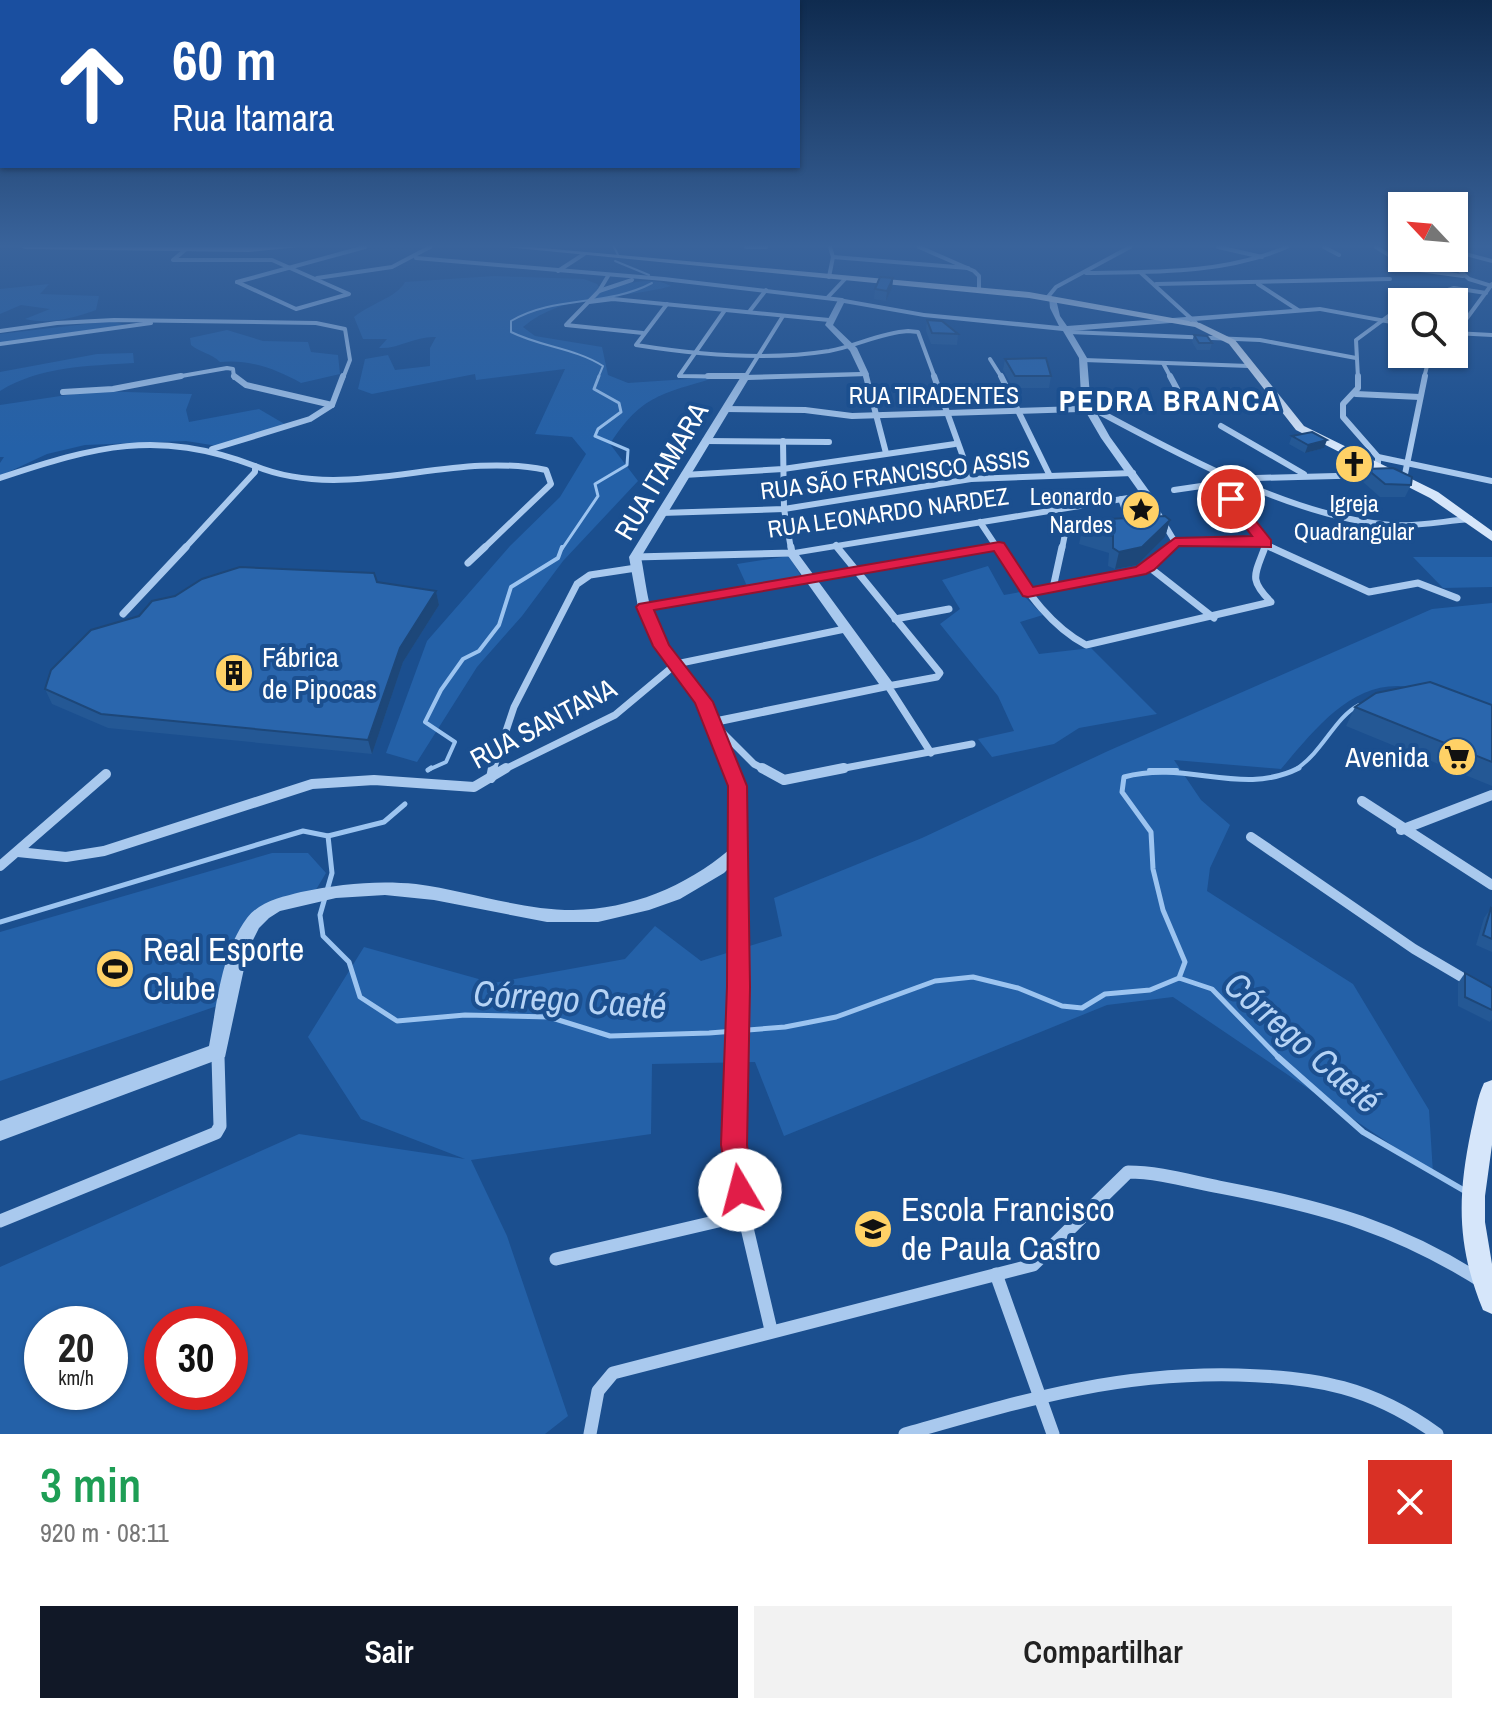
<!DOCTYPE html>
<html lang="pt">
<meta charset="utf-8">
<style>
body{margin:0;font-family:"Archivo Narrow",sans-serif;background:#f2f2f2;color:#222;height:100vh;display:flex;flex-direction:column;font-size:30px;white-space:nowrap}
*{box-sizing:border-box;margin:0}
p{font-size:26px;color:#767676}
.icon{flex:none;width:44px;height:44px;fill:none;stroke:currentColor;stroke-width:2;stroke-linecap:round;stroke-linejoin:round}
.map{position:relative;height:1434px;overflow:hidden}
.drawer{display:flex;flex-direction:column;background:#fff;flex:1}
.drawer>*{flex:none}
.top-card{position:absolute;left:0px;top:0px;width:800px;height:168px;box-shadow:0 2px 6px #0004;background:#1a4fa0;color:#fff;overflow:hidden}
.needle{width:52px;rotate:296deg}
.buttons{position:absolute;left:1388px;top:192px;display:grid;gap:16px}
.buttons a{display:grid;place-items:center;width:80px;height:80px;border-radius:0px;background:#fff;box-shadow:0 2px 6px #0004;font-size:40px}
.speed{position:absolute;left:24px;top:1306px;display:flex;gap:16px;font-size:40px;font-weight:700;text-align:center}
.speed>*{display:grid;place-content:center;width:104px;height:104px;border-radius:50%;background:#fff;box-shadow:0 2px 6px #0004;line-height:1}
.speed small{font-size:20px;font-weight:400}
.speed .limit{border:12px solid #d22;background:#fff;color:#111}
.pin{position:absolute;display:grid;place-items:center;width:68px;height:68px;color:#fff;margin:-34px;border:4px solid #fff;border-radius:50%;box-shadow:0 2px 8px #0007}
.me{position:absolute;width:88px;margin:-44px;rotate:352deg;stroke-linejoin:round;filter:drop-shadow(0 0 6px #0008)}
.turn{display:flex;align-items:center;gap:28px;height:168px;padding:0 40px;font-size:36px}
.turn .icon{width:104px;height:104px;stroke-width:2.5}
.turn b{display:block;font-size:56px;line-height:68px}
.round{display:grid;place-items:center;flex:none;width:84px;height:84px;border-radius:0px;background:#f2f2f2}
.summary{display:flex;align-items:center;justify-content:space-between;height:136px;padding:0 40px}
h1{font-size:48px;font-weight:600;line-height:60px;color:#1e9e55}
.primary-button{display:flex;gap:16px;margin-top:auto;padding:16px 40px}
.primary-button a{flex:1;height:92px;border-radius:0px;background:#111827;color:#fff;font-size:32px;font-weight:600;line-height:92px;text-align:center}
.primary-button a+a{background:#f2f2f2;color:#222}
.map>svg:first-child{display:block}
</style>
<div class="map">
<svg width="1492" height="1434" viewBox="0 0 1492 1434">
<rect width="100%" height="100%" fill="#1b4f8f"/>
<g fill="#2461a8" fill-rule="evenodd">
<path d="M494,276L584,279L597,284L601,290C621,285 651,275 671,286C622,300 564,292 523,327L535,336L602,347L608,375L628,383L717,377C663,394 642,394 610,444L638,481L563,561L522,616L477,667L417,762L386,753L427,641L510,546L560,497L586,454L572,437L535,434L565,369L476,380L475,374L372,394L358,389L365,359L388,355L395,370L430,366V348L436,337C415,336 399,349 379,348L387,339H363L354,317C371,303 396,298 405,282Z"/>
<path d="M49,284L40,294L99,296L96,310C73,318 50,325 25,319L50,309L21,305L0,314V289Z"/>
<path d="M111,321L126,325L0,345V334Z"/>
<path d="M227,330L263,341L308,342L311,352L338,355L340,374L301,383C276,369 249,359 220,362C211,353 201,353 191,345L190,338Z"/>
<path d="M133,353L134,363C88,366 40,366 0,391V372L97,354Z"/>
<path d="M94,391L192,394L186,410L189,422L259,409L288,426L224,447L186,441L85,445L47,454L0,476V463L4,457H0V405Z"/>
<path d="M789,556L801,576L747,586L737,564Z"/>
<path d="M1413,557H1492V587L1443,588Z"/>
<path d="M988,566L1004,595L1020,592L1043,615L1020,622L1039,654L1091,648L1157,714L1079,728L1054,744L992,757L978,739L1014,731L998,696L940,624L960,609L942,580Z"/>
<path d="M1492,603V705C1469,706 1442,695 1420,689C1357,673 1318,726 1281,769L1174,760L1201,800L1230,825L1210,868L1207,891L1353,984L1429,1110L1433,1173L1173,997L1107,1005L784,1136L755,1062L652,1064L651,1134L471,1160L507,1236L568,1416L545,1434H0V1267L299,1134L465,1159L361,1119L308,1037L364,947L493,983L625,959L655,926L701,961L782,936L774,898L922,838L1108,751L1432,609ZM42,1324H110V1392H42ZM162,1324H230V1392H162Z"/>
<path d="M272,853H308L326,873L314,893L252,913L217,1006L0,1081V932Z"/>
</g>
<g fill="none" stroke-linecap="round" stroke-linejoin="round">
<g stroke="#9cc4f0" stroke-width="2">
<path d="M614,247L618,255"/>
<path d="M615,261L649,275"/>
<path d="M598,378L603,366C575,348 541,347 511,332V321C555,295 607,307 652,283"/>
</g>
<path stroke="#9cc4f0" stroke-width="3" d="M562,549L598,496L595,484L627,465L628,450L595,436L598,429L621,412L619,403L594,389L599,376"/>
<g stroke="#9cc4f0" stroke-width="4">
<path d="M428,770L446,762L455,742L425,722L441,690L463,659L479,651L499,625L511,587L558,558L562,547"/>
<path d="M1149,770H1177"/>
<path d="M1295,770C1324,751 1334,718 1359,705"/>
</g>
<g stroke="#9cc4f0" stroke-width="5">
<path d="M428,770L431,768"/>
<path d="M328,836L384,822L405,804"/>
<path d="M0,922L303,831L328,836L332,873L320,915L323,936L349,962L360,997L397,1021L465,1015L549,1017L610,1036L709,1033L785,1027L836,1017L935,981L973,977L1018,988L1062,1006L1082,1008L1105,994L1150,990L1179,978L1212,989L1280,1059"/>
<path d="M1179,978L1185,962L1163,910L1153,869L1151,832L1122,792L1124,777C1188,760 1242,797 1299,768"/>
</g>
<path stroke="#9cc4f0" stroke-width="6" d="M1278,1057L1363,1132L1465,1191"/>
<g stroke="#a9c9ee" stroke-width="4">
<path d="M746,247H766"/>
<path d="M919,247L974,271L979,276V291"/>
<path d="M1218,247L1262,257"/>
<path d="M1324,247L1339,255"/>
<path d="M1376,247L1412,269L1463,276"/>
<path d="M185,250L173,260H272L349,294L296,309L237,282"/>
<path d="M833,257L968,268"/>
<path d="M416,258L664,279L842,300"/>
<path d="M1446,258L1469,279L1492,286"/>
<path d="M558,271L584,254"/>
<path d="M1086,273C1155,272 1223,274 1287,247"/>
<path d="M1141,273L1196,323"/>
<path d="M608,276L599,291L566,325L643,333"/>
<path d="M829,277L833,257L830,247"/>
<path d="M317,278L392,267L430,247"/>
<path d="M237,282L365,247"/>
<path d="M1156,284L1390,279"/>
<path d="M1258,284L1298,310"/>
<path d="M599,291L632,280"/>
<path d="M828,297L845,279"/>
<path d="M1047,298L1056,287L1130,247"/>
<path d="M589,302L613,299L829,320"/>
<path d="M1412,302L1454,288L1486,293"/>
<path d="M667,304L636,345C699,355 766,361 829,351C856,346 880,333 908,331L918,332L935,378"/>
<path d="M725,310L679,376L745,377L783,316"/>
<path d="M749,312L766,290"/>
<path d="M0,331L57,323L114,320L316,323L345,329L350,360L343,378"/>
<path d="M1069,332L1260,340L1356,358"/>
<path d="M1456,333L1492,284"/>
<path d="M0,344L151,323"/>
<path d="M990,359L1002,378"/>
<path d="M1084,360L1249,366"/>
<path d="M1163,363L1171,378"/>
<path d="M865,374L866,378"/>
<path d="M170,378L227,368L233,369L234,378"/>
<path d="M1358,378L1356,340L1402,306"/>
<path d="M1424,378L1430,354"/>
</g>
<g stroke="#a9c9ee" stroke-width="6">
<path d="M234,376L246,385L332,405"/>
<path d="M708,376H745"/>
<path d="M866,376L886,453"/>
<path d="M934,376L971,479"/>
<path d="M1001,376L1049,474"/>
<path d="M1170,376L1177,389"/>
<path d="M1358,376V388L1343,404V417L1378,457V466"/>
<path d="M63,392L113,389L181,376"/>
<path d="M1356,394L1420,397"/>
<path d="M726,409L805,410L852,416L1142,407"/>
<path d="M1096,410C1180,455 1295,518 1391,525C1416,527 1444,521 1470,519"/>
<path d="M1221,426L1304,474"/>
<path d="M705,441L829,442"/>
<path d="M783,441L784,509L791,549"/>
<path d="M212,449L310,419L332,405L343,376"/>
<path d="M1378,457L1492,481"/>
<path d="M255,466C348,504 449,450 546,470L551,484L483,549"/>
<path d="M684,475L783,469L955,444"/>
<path d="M0,478C96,446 157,429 255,466V472L184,549"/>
<path d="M1404,479L1425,376"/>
<path d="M1215,484L1265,543"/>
<path d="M1174,490L1256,478L1374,475"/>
<path d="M1147,495L1175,542"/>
<path d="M1121,499L1131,526"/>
<path d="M661,513L784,509L971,479L1133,473"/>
<path d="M980,522L998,549"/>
<path d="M836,545L839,549"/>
<path d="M983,549L999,546"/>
<path d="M1062,549L1065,534L1091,529"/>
<path d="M1168,549L1175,542L1258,541L1275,549"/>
<path d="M1264,549L1266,543"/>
</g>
<g stroke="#a9c9ee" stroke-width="7">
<path d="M837,547L940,673L937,677L888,686L931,753"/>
<path d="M997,547C1022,583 1046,624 1086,645L1271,602C1248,579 1255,575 1265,547"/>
<path d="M1270,547L1369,592L1418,583L1457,598"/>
<path d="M635,557L792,553L791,547"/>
<path d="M468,563L485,547"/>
<path d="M1149,567L1214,618"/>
<path d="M1053,588L1062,547"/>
<path d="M1028,593L1140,571L1170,547"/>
<path d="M644,607L995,547"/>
<path d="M123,614L186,547"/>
<path d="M895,619L949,609"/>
<path d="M715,725L754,764L766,770"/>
<path d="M493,770L514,707L577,584L590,575L636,568"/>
<path d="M503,770L615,715L676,664L845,629"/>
<path d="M834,770L972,744"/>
</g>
<g stroke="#a9c9ee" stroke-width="10">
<path d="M762,768L784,780L844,768"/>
<path d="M491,778L493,768"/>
<path d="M1362,801L1492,885"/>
<path d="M1401,830L1492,795"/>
<path d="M1251,837L1414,949L1470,982"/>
<path d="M18,852L66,857L104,851L312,784L374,780L474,787L506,768"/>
<path d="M0,866L106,774"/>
<path d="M218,1051V1059"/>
<path d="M736,1059L737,853"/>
</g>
<g stroke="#a9c9ee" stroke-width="13">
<path d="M736,1057L734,1145L744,1215L771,1330"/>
<path d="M0,1221L216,1133L220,1126L218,1057"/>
<path d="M556,1259L744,1215"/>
<path d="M996,1274L1053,1434"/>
<path d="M590,1434L598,1391L613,1373L1033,1265L1128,1172C1158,1172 1189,1181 1219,1187C1325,1207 1401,1228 1492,1288"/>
<path d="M905,1434C1021,1401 1115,1372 1238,1375C1317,1377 1372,1387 1437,1434"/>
</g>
<g fill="#a9c9ee" fill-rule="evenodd">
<path d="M1454,249L1492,259V263L1454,253Z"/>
<path d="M1049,297L1056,299L1060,316L1067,326L1320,307L1402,322V326L1320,311L1071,331L1087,358L1090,396L1097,414L1110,437L1152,495L1147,498L799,555L895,686L888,690L720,725L741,776L745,852L724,873L680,899L649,910L598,922H547L434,900L385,895L336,898L280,911L269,918L259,928L248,950L225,1057L0,1141V1121L209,1046C217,1004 221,953 247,918C260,901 282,897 301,892C340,884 377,880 416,884C469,891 520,910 573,910C631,909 685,887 729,850L727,776L697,703L648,634L638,607L629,557L742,375L860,372L850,351L825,325L839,298L924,313L1059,326L1050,308ZM844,303L924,317L1063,331L1079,358L1081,396L1087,414L1101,438L1140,493L788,551L786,553L879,684L717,717C704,686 678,664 661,635C648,612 646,582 641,557L748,380L868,376L869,374L857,348L833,325Z"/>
<path d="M1454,331L1492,333V337L1454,335Z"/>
</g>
<g fill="#d6e6fa" fill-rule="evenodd">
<path d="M21,247H299L249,252L25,249Z"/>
<path d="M506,247H531L1029,292L1200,323L1235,340L1304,426L1438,492L1492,531V541L1430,498L1296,430L1229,344L1195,327L1029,298Z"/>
<path d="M1492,1080V1145L1485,1196V1222L1492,1264V1314L1483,1310C1457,1247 1457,1198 1471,1131C1475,1115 1477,1098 1484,1083Z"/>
</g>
</g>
<g fill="#245895">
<path d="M369,247H416L411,251L369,250Z"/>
<path d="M893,278L892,288L886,301L874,299L875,289Z"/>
<path d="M927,320L958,334L957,345L931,344L926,331Z"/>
<path d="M1194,335L1212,343L1210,350H1197L1192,342Z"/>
<path d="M1005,359L1051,376L1049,388H1013L1003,370Z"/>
<path d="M1292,436L1324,448L1305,453L1289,444Z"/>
<path d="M1347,457L1369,461L1366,469H1348L1343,465Z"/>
<path d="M1367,469L1411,485L1405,497H1380L1362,481Z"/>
<path d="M1170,520L1165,537L1137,565L1115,569L1108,566L1109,553L1079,544L1083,526Z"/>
<path d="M377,582L436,591L439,605L403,662L372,754L108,728L52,704L45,689L139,616Z"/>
<path d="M1492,705V786L1346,726L1355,707Z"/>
<path d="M1491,908L1492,909V952L1476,945L1484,918Z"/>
<path d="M1465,973L1492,988V1019L1490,1022L1458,1006V983Z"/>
</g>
<g fill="#1d4779">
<path d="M893,278L892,288L886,301L887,291Z"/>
<path d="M1327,440L1324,448L1305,453L1308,445Z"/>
<path d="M1170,520L1165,537L1137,565L1115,569L1119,552Z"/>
<path d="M436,591L439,605L403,662L372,754L368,740L400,648Z"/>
</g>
<g fill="#2a66ad" stroke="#1d4779" stroke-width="2">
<path d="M880,277L893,278L887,291L875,289Z"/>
<path d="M927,320L942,321L958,334L932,333Z"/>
<path d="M1194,335L1207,336L1212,343H1199Z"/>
<path d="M1046,358L1051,376H1015L1005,359Z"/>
<path d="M1312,432L1327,440L1308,445L1292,436Z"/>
<path d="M1355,454L1369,461H1352L1347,457Z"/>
<path d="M1393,468L1412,477L1411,485L1385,484L1367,469Z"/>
<path d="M1165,516L1170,520L1142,547L1119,552L1113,548V536L1083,526L1091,520Z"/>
<path d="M240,567L374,573L377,582L436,591L400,648L368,740L101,714L45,689L51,670L91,630L139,616L152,601L175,596L202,579Z"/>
<path d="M1430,682L1492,705V762L1355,707L1376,693Z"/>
<path d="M1491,908L1492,909V939L1483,935Z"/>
<path d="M1465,973L1492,988V1010L1465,997Z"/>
</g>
<linearGradient id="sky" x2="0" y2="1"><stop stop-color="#0f2b4f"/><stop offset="0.55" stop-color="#39639b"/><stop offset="1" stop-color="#39639b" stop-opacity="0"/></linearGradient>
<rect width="1492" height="447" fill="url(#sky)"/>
<path fill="#e11d48" stroke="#92132f" stroke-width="2" d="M1231,495L1236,496L1271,540V547L1179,546L1154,570L1146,574L1028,597L1023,596L994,551L654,610L669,645L713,702L747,786L750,987L747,1145L753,1190L749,1200L740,1204L730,1200L721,1145L727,987L728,786L695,703L653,646L636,607L639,604L999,542L1004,543L1033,587L1136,567L1175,538L1252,536L1224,499Z"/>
<defs>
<symbol id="church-disc" viewBox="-11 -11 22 22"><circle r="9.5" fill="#ffd166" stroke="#1b4f8f"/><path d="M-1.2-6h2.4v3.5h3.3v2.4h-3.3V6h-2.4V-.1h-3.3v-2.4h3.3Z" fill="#111"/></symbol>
<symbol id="sight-disc" viewBox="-11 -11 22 22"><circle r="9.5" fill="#ffd166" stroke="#1b4f8f"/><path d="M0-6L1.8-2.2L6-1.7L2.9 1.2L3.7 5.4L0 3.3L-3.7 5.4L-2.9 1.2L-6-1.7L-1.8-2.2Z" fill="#111"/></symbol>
<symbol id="building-disc" viewBox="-11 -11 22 22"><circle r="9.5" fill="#ffd166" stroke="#1b4f8f"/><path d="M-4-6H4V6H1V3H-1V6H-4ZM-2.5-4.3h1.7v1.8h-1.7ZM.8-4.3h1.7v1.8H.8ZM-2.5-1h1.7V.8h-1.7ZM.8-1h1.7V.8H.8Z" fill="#111"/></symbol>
<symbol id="supermarket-disc" viewBox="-11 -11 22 22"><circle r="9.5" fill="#ffd166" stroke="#1b4f8f"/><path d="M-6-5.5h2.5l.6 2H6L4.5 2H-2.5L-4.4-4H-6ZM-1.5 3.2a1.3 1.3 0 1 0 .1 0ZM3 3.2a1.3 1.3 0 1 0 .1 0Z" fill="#111"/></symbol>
<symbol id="stadium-disc" viewBox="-11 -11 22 22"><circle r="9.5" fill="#ffd166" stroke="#1b4f8f"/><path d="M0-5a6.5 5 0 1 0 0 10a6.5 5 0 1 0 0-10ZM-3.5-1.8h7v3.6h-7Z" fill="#111"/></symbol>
<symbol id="school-disc" viewBox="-11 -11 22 22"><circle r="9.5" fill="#ffd166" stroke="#1b4f8f"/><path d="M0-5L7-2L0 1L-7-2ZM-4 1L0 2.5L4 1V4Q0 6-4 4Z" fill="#111"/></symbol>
</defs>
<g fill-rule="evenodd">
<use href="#church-disc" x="1332" y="442" width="44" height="44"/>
<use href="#sight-disc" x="1119" y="488" width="44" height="44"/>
<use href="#building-disc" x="212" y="651" width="44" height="44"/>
<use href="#supermarket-disc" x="1435" y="735" width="44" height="44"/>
<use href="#stadium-disc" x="93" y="947" width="44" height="44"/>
<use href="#school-disc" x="851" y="1207" width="44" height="44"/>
</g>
<g text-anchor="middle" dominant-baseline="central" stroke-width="8" stroke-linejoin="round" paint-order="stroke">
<g font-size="24" fill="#fff" stroke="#1b4f8f">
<text x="934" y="395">RUA TIRADENTES</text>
<text transform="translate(895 474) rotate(-7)">RUA SÃO FRANCISCO ASSIS</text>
<text transform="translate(888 512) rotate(-8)">RUA LEONARDO NARDEZ</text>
</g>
<g font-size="24" fill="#fff" stroke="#1b4f8f" text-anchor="end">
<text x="1113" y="496">Leonardo<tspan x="1113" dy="28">Nardes</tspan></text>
<text x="1354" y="503" text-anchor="middle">Igreja<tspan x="1354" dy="28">Quadrangular</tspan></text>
</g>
<g font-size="28" fill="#fff" stroke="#1b4f8f">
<text transform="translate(661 471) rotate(-59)">RUA ITAMARA</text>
<text transform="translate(543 723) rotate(-28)">RUA SANTANA</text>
</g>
<g font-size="28" fill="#fff" stroke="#1b4f8f" text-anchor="start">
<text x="262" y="657">Fábrica<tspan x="262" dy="32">de Pipocas</tspan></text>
<text x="1429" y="757" text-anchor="end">Avenida</text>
</g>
<g font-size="30" font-weight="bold" letter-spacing="2" fill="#fff" stroke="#1b4f8f">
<text x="1170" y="400">PEDRA BRANCA</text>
</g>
<g font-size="34" fill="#fff" stroke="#1b4f8f" text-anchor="start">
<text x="143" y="949">Real Esporte<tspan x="143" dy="39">Clube</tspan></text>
<text x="901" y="1209">Escola Francisco<tspan x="901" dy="39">de Paula Castro</tspan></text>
</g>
<g font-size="36" font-style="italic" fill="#b5d3f5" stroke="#1b4f8f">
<text transform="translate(570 999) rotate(4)">Córrego Caeté</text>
<text transform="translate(1303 1042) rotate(41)">Córrego Caeté</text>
</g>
</g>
</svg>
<div class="buttons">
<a><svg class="needle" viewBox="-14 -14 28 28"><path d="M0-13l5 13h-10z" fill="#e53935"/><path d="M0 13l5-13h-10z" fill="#767676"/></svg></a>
<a><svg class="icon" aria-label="search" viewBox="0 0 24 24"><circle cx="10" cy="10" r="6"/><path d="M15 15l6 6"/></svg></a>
</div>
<div class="speed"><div>20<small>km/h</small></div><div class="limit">30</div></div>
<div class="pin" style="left:1231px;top:499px;background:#d93025"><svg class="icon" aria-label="arrive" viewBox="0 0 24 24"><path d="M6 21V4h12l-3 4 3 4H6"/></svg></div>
<svg class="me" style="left:740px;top:1190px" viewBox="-20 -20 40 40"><circle r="19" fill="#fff"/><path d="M0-13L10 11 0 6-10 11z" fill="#e11d48"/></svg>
<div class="top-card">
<div class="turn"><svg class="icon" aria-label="ahead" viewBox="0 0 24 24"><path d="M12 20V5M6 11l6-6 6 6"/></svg><div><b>60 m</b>Rua Itamara</div></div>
</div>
</div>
<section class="drawer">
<div class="summary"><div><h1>3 min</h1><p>920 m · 08:11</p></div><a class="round" style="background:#d93025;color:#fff"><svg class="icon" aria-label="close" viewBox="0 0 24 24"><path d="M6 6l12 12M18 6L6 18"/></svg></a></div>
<div class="primary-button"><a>Sair</a><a>Compartilhar</a></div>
</section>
